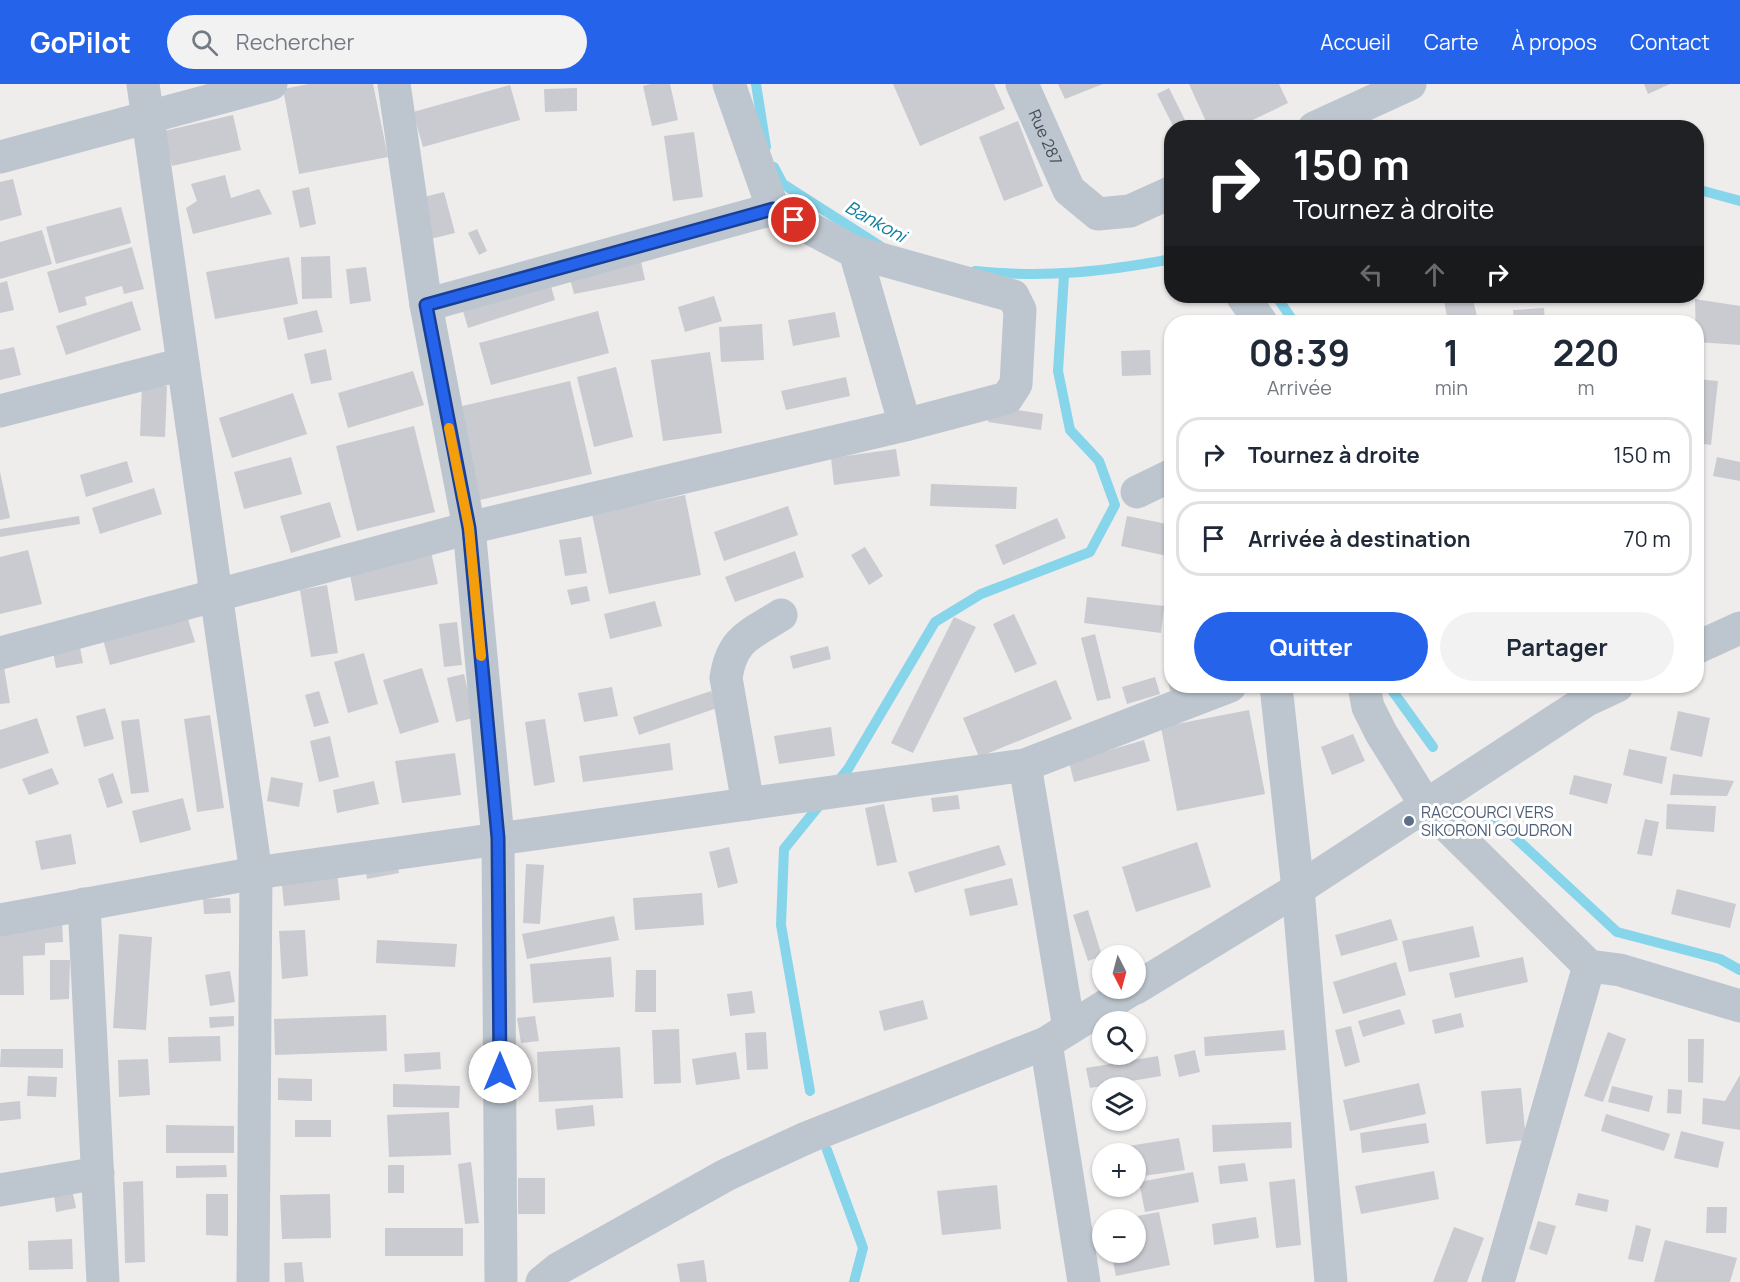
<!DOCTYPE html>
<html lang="fr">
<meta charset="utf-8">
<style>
body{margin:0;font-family:Manrope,sans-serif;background:#f2f2f3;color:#1f2937;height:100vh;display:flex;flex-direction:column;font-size:22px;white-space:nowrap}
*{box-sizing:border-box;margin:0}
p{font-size:20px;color:#747a83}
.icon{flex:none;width:33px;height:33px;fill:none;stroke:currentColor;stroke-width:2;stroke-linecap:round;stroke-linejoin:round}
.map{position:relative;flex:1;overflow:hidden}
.sheet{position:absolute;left:1164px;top:231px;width:540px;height:378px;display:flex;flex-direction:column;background:#fff;border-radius:24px;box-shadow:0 2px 4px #0004}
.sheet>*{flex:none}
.banner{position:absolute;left:1164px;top:36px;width:540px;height:183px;border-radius:24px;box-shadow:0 2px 4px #0004;background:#202124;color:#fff;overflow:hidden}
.needle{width:39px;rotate:174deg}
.tools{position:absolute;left:1092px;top:861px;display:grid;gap:12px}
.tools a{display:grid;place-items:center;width:54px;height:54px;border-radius:50%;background:#fff;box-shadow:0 2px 4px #0004;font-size:30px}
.pin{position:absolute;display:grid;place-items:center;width:51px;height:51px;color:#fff;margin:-26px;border:3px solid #fff;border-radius:50%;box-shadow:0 2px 6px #0007}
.me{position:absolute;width:66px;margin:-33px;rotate:0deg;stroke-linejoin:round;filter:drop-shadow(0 0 4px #0008)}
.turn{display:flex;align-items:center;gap:21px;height:126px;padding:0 30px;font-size:27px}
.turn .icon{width:78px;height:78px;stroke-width:2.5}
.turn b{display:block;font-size:42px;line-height:51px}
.lanes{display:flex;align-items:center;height:57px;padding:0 30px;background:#0003;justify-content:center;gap:30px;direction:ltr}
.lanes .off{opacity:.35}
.eta{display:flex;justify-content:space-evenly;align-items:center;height:102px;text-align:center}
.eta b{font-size:36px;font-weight:700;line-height:42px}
.cta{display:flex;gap:12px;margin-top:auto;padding:12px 30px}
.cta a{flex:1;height:69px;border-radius:36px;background:#2563eb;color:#fff;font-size:24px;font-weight:700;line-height:69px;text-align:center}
.cta a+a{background:#f2f2f3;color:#1f2937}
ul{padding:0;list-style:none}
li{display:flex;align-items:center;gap:18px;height:75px;margin:0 12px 9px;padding:0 18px;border:3px solid #e0e1e3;border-radius:24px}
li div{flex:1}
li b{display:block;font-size:22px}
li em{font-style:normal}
header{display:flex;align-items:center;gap:36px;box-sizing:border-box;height:84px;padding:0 30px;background:#2563eb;color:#fff}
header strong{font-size:28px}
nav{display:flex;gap:33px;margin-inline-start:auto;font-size:21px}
.search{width:420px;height:54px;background:#f2f2f3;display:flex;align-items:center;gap:15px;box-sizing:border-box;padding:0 21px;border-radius:33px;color:#747a83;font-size:22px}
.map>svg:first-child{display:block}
</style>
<header>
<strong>GoPilot</strong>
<div class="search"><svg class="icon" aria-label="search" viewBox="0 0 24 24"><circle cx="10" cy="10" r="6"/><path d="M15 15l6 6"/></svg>Rechercher</div>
<nav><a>Accueil</a><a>Carte</a><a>À propos</a><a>Contact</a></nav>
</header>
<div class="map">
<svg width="1740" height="1198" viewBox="0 0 1740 1198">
<rect width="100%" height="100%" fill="#efecec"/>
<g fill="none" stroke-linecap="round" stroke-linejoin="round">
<g stroke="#86d5eb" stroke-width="10">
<path d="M756,0L766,63"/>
<path d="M774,83L783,100L880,162"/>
<path d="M1696,105L1740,117"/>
<path d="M975,187C1046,194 1102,188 1172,175"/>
<path d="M1276,212L1294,238"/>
<path d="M1389,602L1433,663"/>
<path d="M835,701L848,685L935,538L981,510L1090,468L1115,421L1099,377L1070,346L1058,287L1064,191"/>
<path d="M1484,732L1507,746L1617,848L1720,875L1740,886"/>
<path d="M810,1007L781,841L784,765L822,718"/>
<path d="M827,1066L863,1164L854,1198"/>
</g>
</g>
<g fill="#c9cbd1">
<path d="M309,0H373L388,73L299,90L283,5Z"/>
<path d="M651,0H670L678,36L652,42L643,2Z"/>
<path d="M893,0H994L1005,25L920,62Z"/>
<path d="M1058,0H1103L1065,15Z"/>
<path d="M1189,0H1279L1288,19L1236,44H1209Z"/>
<path d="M1644,0H1670L1648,10Z"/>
<path d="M510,1L520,36L423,63L413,28Z"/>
<path d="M577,4V27L545,28L544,5Z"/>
<path d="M1169,4L1189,44H1174L1157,10Z"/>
<path d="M233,31L241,66L172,82L164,47Z"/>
<path d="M1018,37L1043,102L1004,117L979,53Z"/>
<path d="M694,48L703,113L673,117L664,52Z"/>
<path d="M225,91L231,114L259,105L272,130L193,150L186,124L197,117L191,100Z"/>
<path d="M13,95L22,131L0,137V98Z"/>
<path d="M309,103L316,140L300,144L292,107Z"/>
<path d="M444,108L455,149L426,156L416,115Z"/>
<path d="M121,123L131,159L56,180L46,143Z"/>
<path d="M477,145L487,167L479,171L468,149Z"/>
<path d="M42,146L52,180L0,195V158Z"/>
<path d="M132,163L144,205L124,210L122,202L85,213L87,221L59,229L47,188Z"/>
<path d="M330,172L332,214L302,215L301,173Z"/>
<path d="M289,173L298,220L215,235L206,188Z"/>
<path d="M641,177L645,196L574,210L569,191Z"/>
<path d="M366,183L371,217L350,220L346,185Z"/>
<path d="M7,197L14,226L0,229V199Z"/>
<path d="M550,199L555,216L468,244L463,227Z"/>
<path d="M714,212L722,237L685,248L678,223Z"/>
<path d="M1443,212H1472L1477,232L1448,238Z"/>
<path d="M1695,215L1740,222V261L1696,258Z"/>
<path d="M132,217L141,246L66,271L56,242Z"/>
<path d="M1544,224L1545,238H1514L1513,226Z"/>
<path d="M317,226L323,248L288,256L283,234Z"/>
<path d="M598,227L609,269L491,301L479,259Z"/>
<path d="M835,228L840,253L793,262L788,236Z"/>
<path d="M762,240L764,276L721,278L719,243Z"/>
<path d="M14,263L21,291L0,296V266Z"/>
<path d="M326,265L332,296L311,300L304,270Z"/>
<path d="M1150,266L1151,291L1122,292L1121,267Z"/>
<path d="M710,268L722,349L663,357L651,276Z"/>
<path d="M616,283L633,353L594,363L577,293Z"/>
<path d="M413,287L424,321L348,344L338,309Z"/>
<path d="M846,293L850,312L786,326L781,307Z"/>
<path d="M1696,295L1718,297L1711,361L1696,359Z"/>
<path d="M570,297L592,390L480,416L458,323Z"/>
<path d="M142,301L167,302L165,353L140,352Z"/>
<path d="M293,309L307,350L232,374L219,334Z"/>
<path d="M991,322L1043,330L1041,346L988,338Z"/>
<path d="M414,342L435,428L357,447L336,362Z"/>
<path d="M896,365L900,392L834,401L831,374Z"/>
<rect x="1696" y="371" width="5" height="31"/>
<path d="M291,373L302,410L244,425L234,388Z"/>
<path d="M1717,373L1740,378V397L1713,392Z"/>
<path d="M127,377L133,398L86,413L80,391Z"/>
<path d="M0,388L10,434L0,436Z"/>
<path d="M931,400L1017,403L1016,425L930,422Z"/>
<path d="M154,404L162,430L100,450L92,424Z"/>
<path d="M685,411L701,491L609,510L592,430Z"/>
<path d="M330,418L341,453L291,469L280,432Z"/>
<path d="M788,422L798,451L724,477L714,448Z"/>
<path d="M79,432L80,440L0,453V445Z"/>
<path d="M1127,432L1172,441V473L1121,462Z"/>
<path d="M1057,434L1066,454L1003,481L995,461Z"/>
<path d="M581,453L587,489L565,492L559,456Z"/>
<path d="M430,463L438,500L355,517L348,480Z"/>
<path d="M865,463L883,492L869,501L851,471Z"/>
<path d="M28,466L42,520L0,530V473Z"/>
<path d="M795,467L804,493L735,518L725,493Z"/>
<path d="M327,501L338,569L311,573L300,506Z"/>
<path d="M587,502L590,517L571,521L567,506Z"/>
<path d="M1087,513L1164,522L1161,549L1084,539Z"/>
<path d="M655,517L662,542L610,555L604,530Z"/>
<path d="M185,525L195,558L110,581L101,548Z"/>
<path d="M1014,530L1037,580L1015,589L993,540Z"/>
<path d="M954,533L976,543L913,669L891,659Z"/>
<path d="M457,538L462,581L444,583L439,540Z"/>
<path d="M1095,550L1111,614L1097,617L1081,554Z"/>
<path d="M78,553L83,579L56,584L51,557Z"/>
<path d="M828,562L831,575L793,585L790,572Z"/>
<path d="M364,569L378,620L348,629L334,578Z"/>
<path d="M4,583L10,619L0,620V584Z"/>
<path d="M1172,583V602H1187V604L1170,607L1166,584Z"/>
<path d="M422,584L439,638L400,650L383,596Z"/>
<path d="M464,590L474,634L456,638L447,594Z"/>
<path d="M1155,593L1160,610L1127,620L1122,603Z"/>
<path d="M1056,596L1072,635L979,673L963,634Z"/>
<path d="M612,603L618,632L584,638L578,609Z"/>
<path d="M319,607L329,639L314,643L305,611Z"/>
<path d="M711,607L717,624L639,651L633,633Z"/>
<path d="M105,624L114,655L84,663L76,632Z"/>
<path d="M1249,626L1265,710L1177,727L1161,643Z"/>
<path d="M1678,627L1710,634L1702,673L1670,666Z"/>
<path d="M210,631L224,724L197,728L184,635Z"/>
<path d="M37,634L49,669L0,685V646Z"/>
<path d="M139,635L149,708L131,710L121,637Z"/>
<path d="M545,635L555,698L534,702L525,638Z"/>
<path d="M831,643L835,672L779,680L774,652Z"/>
<path d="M1353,650L1365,677L1332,691L1321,663Z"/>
<path d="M330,652L339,693L319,698L310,657Z"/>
<path d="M1144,656L1150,677L1074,698L1069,678Z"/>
<path d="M670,659L673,686L583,698L579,672Z"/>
<path d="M1629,665L1667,673L1662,700L1623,691Z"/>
<path d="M455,669L461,711L402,719L395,677Z"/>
<path d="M52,684L59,700L29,711L22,695Z"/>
<path d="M113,689L123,719L107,724L98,695Z"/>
<path d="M1673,690L1734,697L1727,712L1670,711Z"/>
<path d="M1574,691L1612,700L1607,720L1569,710Z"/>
<path d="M271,693L303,699L299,723L267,717Z"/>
<path d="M374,697L379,720L337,729L333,706Z"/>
<path d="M958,711L960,725L933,728L931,714Z"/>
<path d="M183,714L191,746L140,759L132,727Z"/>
<path d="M884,720L897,778L877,782L865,724Z"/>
<path d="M1667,720L1716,722L1714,748L1666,745Z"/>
<path d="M1645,735L1659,738L1652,772L1637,770Z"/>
<path d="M71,750L76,780L41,786L35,757Z"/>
<path d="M1197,758L1211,803L1136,828L1122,783Z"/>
<path d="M999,761L1006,781L915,809L908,788Z"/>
<path d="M729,763L738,799L718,804L709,768Z"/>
<path d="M396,777L399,789L367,795L365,783Z"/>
<path d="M526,780L544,781L540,840L523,839Z"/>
<path d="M337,787L340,816L284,822L281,792Z"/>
<path d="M1012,794L1018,821L970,832L964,805Z"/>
<path d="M1677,805L1736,820L1730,844L1671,830Z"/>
<path d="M702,809L704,841L635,846L633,814Z"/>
<path d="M230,814L231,829L204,830L203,815Z"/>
<path d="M1088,826L1102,872L1088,877L1073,831Z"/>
<path d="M614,832L619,856L527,875L522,850Z"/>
<path d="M62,835L63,858L45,859V871L23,872L24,911H0V847Z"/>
<path d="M1391,835L1398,856L1341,872L1335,851Z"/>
<path d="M1473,842L1480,873L1409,888L1402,857Z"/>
<path d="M305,846L308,892L282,895L279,847Z"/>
<path d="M119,850L152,853L146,946L113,944Z"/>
<path d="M377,856L457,860L455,883L376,879Z"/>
<path d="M611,873L614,913L533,919L530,880Z"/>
<path d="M1523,873L1528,898L1455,914L1449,889Z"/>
<path d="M50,876H70L69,915L50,916Z"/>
<path d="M1396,878L1406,911L1343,930L1333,898Z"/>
<path d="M636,886H656V928H635Z"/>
<path d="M230,887L235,918L210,922L205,891Z"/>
<path d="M752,907L755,929L730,932L727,910Z"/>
<path d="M923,916L928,935L884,947L879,927Z"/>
<path d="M1400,925L1405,940L1363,953L1358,937Z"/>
<path d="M1461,929L1464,943L1435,950L1432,936Z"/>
<path d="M386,931L387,967L275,971L274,935Z"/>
<path d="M234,932V942L210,944L209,933Z"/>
<path d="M535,932L539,957L521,959L517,934Z"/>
<path d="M1351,942L1360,978L1345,983L1335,946Z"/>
<path d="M679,945L681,999L654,1000L652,946Z"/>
<path d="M1284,946L1286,966L1205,972L1204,953Z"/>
<path d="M766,948L768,985L747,986L745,949Z"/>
<path d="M1608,948L1626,955L1603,1018L1584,1012Z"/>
<path d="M220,952L221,977L169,979L168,953Z"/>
<path d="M1688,955H1704L1703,999L1688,998Z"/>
<path d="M620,963L623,1014L539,1018L537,968Z"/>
<path d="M1,965H63V984L0,983Z"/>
<path d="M1195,966L1200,988L1179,993L1174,971Z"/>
<path d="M440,968L441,985L405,988L404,970Z"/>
<path d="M736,968L740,995L696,1001L692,975Z"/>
<path d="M1158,972L1161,992L1090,1004L1086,984Z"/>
<path d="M148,975L150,1011L119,1013L118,976Z"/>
<path d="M1740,991V1046L1702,1040L1703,1014L1725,1017Z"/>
<path d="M28,992L57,993L56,1013L27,1012Z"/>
<path d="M278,994L312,995V1017L278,1016Z"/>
<path d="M1419,999L1426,1030L1350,1047L1343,1016Z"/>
<path d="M393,1000L460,1002L459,1024L393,1023Z"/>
<path d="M1612,1002L1653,1012L1649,1028L1608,1018Z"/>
<path d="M1521,1004L1526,1056L1486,1060L1481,1007Z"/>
<path d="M1668,1005L1682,1006L1681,1030L1667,1029Z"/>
<path d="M20,1017L21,1035L0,1037V1019Z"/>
<path d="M593,1021L595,1042L557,1046L555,1025Z"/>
<path d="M449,1028L451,1071L389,1073L387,1031Z"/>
<path d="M1606,1030L1670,1050L1664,1067L1601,1047Z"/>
<rect x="295" y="1036" width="36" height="17"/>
<path d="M1291,1038L1292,1064L1213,1068L1212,1041Z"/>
<path d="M1426,1039L1429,1059L1362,1069L1360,1049Z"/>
<path d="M166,1041L234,1042V1069H166Z"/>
<path d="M1681,1047L1724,1058L1718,1084L1674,1074Z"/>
<path d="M1179,1054L1185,1086L1136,1093V1070H1109V1065Z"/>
<path d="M471,1078L479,1139L465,1140L458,1080Z"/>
<path d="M1245,1079L1248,1097L1220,1100L1218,1082Z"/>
<path d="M226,1081L227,1093L176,1094V1082Z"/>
<rect x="388" y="1081" width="16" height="28"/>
<path d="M1434,1087L1439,1115L1361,1130L1355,1102Z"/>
<path d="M1193,1088L1199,1118L1145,1128L1139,1098Z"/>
<rect x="518" y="1094" width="27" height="36"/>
<path d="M1295,1095L1301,1161L1276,1164L1269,1098Z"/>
<path d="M143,1097L145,1178L125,1179L123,1098Z"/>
<path d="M71,1100L76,1124L56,1128L53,1103Z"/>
<path d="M997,1101L1001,1145L942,1151L937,1107Z"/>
<path d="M1578,1109L1609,1116L1607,1128L1575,1121Z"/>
<path d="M206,1110H228V1152L206,1151Z"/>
<path d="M330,1110L331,1154L282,1155L280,1111Z"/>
<path d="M1707,1123H1727L1726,1149H1706Z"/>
<path d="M1159,1128L1170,1181L1116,1192L1111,1168H1136V1136L1126,1134Z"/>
<path d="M1256,1133L1259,1154L1214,1161L1212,1140Z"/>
<path d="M1538,1137L1556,1142L1547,1171L1529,1165Z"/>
<path d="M1636,1141L1651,1145L1643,1178L1628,1175Z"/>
<path d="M1454,1143L1484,1154L1467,1198H1433Z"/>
<rect x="385" y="1144" width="78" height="28"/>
<path d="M72,1155L73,1185L29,1186L28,1157Z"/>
<path d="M1665,1156L1737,1174L1730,1198H1654Z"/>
<path d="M704,1176L707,1198H680L677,1180Z"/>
<path d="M302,1178L304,1198H285L284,1179Z"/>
</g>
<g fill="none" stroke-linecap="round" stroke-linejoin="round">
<g stroke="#bdc6cf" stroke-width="33">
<path d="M143,0L256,789L253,1198"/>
<path d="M394,0L426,221L469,444L498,754L501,1198"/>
<path id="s1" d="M1022,0L1069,106L1098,130L1130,127L1172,108"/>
<path d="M1314,44L1410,0"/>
<path d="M0,73L271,0"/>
<path d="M855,168L905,341"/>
<path d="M1243,213L1261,238"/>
<path d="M426,221L773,125"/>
<path d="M0,327L183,280"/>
<path d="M1137,408L1172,391"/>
<path d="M0,569L469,444L905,341L1007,314L1016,300L1020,226L1013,212L855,168L773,125L729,0"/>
<path d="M1276,602L1298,805L1331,1198"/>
<path d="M1364,602L1368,623L1381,649L1425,720L1589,882L1620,886L1740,922"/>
<path d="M1025,681L1069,944"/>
<path d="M748,720L726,594C732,554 750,551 781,531"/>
<path d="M84,820L103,1198"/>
<path d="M0,836L256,789L1025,681L1230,602"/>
<path d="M1046,959L1084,1198"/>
<path d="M0,1106L98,1089"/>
<path d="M1498,1198L1589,882"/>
</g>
<g stroke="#bdc6cf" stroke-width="33">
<path d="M1696,564L1740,544"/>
<path d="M1136,904L1298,805L1587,616L1617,602"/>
<path d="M542,1198L558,1185L726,1091L806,1054L1046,959L1134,904"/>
</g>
</g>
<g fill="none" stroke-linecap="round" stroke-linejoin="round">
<defs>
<path id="route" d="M500,988L498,754L469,444L426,221L773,125L794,136"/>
</defs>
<use href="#route" stroke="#184099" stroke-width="15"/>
<use href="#route" stroke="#2563eb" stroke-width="10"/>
<path stroke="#f59e0b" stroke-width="10" d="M449,344L469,444L481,572"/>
</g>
<circle fill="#5c6f8a" stroke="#fff" stroke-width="2" cx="1409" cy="737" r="6"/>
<g text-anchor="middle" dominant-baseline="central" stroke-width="6" stroke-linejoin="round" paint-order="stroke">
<g font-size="16" fill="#454f59" stroke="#fff">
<text stroke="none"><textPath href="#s1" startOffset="58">Rue 287</textPath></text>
</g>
<g font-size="16" fill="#4e5e75" stroke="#fff" text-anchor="start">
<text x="1421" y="728">RACCOURCI VERS<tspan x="1421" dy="18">SIKORONI GOUDRON</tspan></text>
</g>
<g font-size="18" font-style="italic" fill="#0c7d9e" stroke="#fff">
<text transform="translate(876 137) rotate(29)">Bankoni</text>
</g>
</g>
</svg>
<div class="tools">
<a><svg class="needle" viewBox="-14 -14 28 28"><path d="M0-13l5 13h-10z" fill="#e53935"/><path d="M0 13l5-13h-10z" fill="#747a83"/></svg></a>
<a><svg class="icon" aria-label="search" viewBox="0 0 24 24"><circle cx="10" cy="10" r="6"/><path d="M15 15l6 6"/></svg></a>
<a><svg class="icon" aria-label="layers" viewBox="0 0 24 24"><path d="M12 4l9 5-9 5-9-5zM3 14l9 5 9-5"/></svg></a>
<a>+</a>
<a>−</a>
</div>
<div class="pin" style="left:794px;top:136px;background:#d93025"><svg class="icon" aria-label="arrive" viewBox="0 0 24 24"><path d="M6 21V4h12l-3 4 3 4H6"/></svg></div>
<svg class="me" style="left:500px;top:988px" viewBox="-20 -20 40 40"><circle r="19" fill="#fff"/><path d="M0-13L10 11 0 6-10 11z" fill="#2563eb"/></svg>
<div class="banner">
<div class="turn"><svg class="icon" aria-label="right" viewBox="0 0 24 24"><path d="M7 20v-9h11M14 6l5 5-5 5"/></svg><div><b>150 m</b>Tournez à droite</div></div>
<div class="lanes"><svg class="icon off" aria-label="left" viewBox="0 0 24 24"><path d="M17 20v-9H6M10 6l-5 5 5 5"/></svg><svg class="icon off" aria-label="ahead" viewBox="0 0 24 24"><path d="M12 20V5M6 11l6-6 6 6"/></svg><svg class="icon" aria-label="right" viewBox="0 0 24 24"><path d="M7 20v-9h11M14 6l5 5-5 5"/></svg></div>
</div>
<section class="sheet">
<div class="eta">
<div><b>08:39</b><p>Arrivée</p></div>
<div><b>1</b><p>min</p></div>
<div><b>220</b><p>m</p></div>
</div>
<ul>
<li><svg class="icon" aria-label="right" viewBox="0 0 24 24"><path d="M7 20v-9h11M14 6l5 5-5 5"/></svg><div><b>Tournez à droite</b></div><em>150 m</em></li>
<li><svg class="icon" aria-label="arrive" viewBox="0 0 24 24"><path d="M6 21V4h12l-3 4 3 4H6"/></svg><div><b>Arrivée à destination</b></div><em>70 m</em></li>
</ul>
<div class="cta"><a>Quitter</a><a>Partager</a></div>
</section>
</div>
